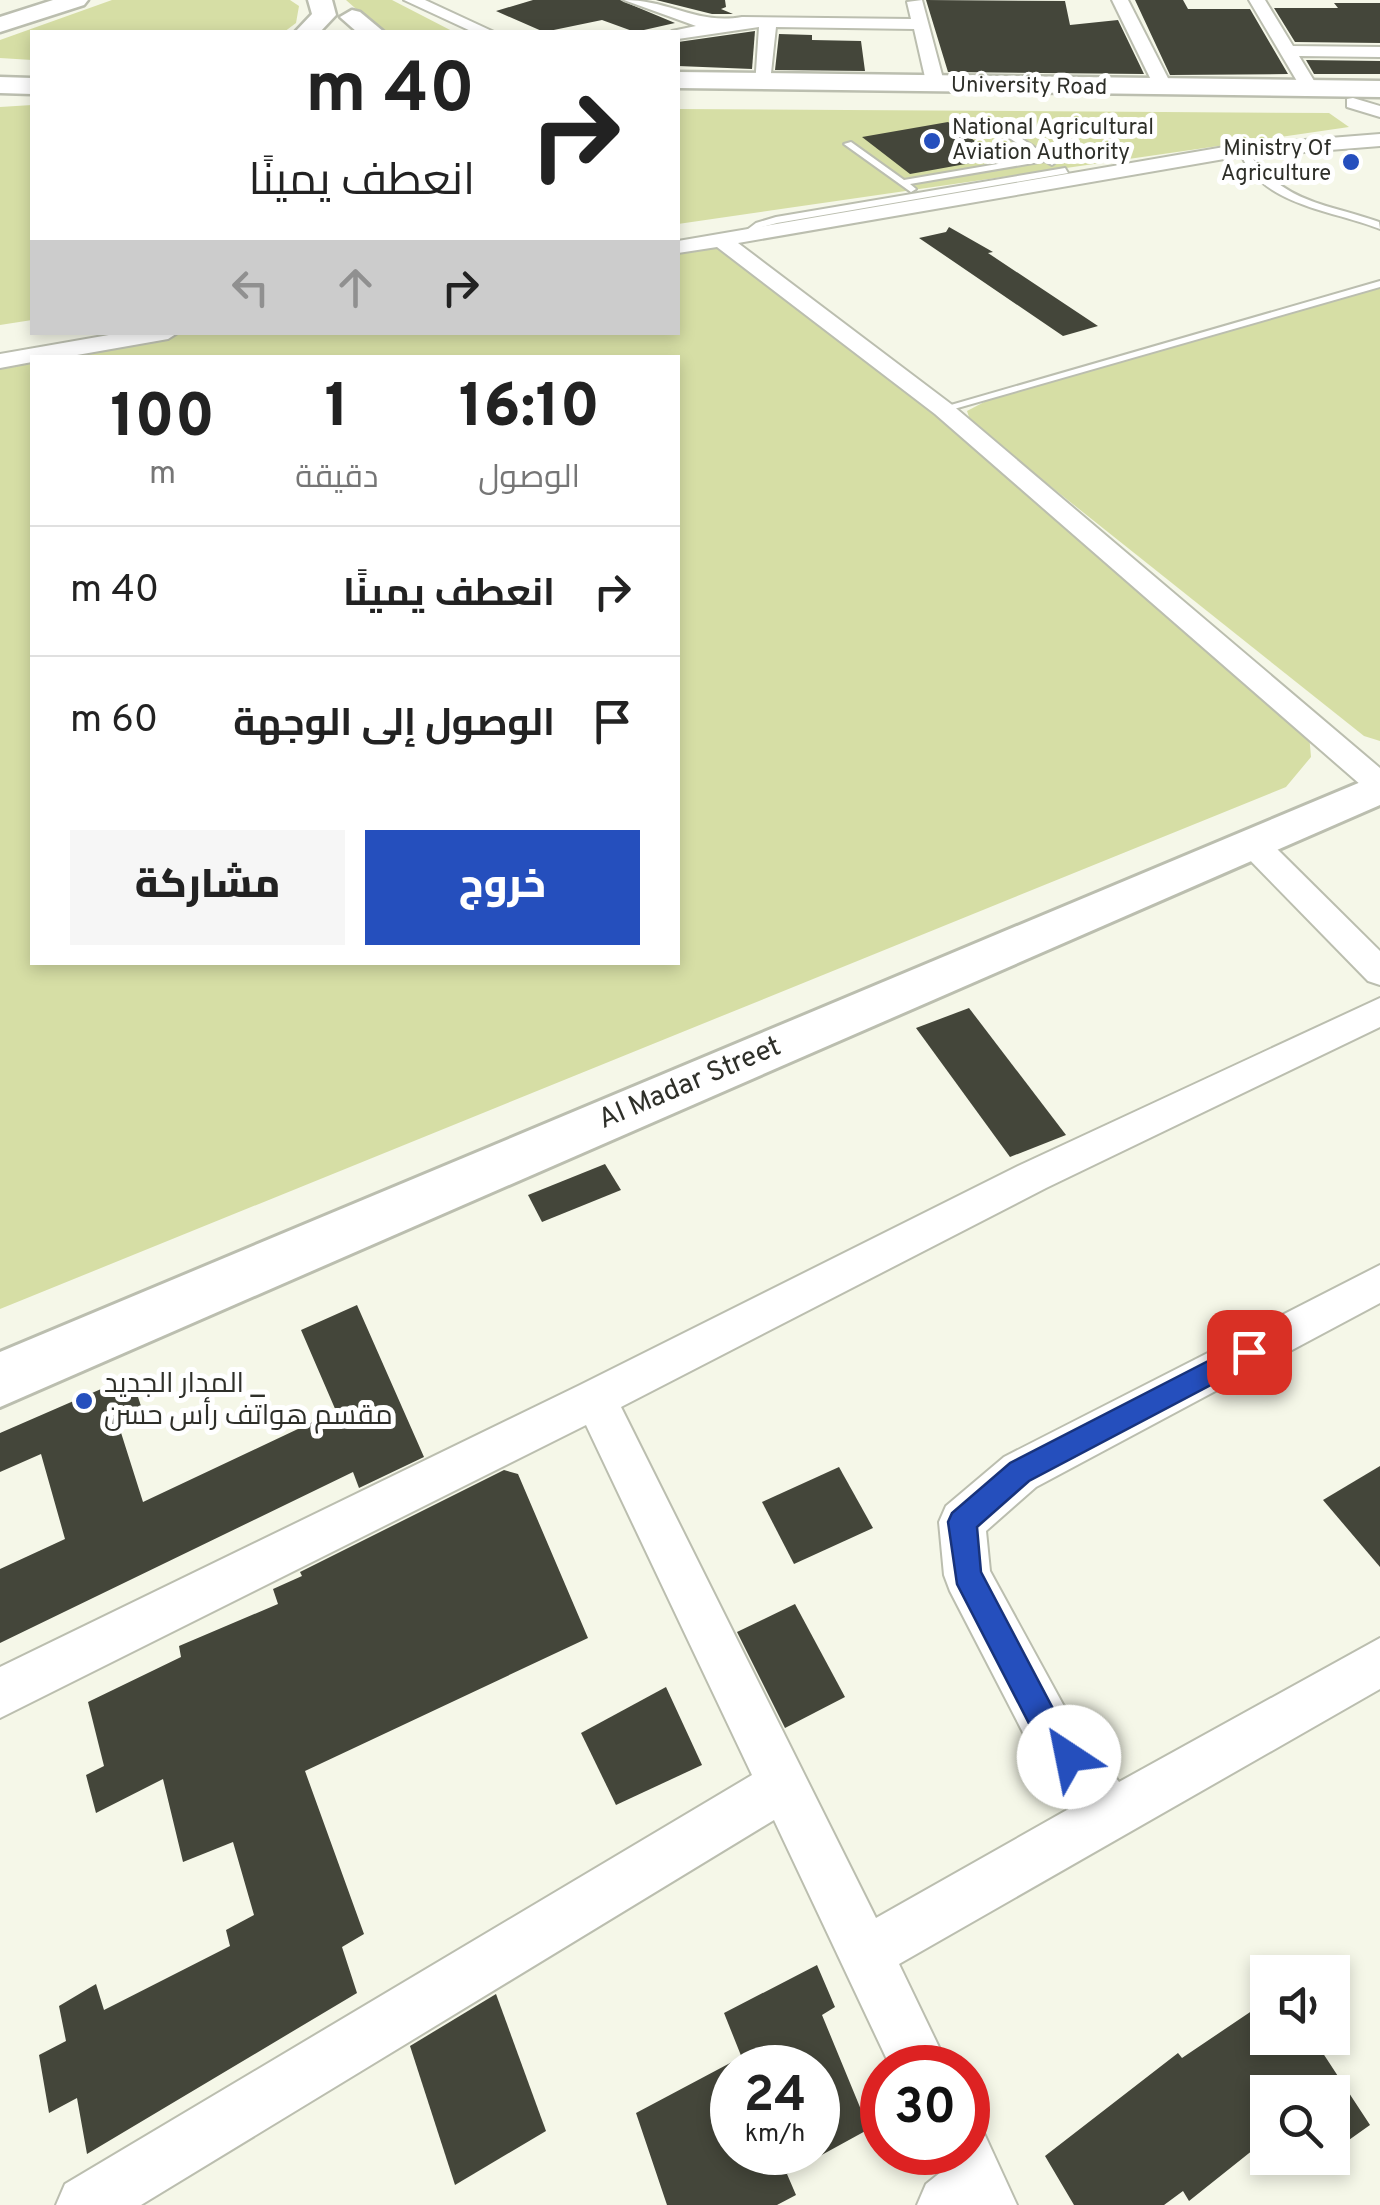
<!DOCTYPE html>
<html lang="ar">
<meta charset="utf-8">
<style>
body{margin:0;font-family:Overpass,Cairo,sans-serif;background:#f6f6f6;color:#222;direction:rtl;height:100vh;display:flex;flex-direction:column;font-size:38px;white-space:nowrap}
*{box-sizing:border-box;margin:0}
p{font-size:32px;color:#767676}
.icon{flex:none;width:55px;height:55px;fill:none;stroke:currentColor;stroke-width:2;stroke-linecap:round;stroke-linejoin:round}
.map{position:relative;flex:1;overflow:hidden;direction:ltr}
.drawer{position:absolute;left:30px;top:355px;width:650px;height:610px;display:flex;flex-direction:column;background:#fff;border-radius:0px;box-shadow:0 5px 15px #0003;direction:rtl}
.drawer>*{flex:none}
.hud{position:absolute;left:30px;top:30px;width:650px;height:305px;border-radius:0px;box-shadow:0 5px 15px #0003;direction:rtl;background:#fff;color:#222;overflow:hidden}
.controls{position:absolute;left:1250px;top:1955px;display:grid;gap:20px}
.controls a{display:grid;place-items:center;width:100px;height:100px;border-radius:0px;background:#fff;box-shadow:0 5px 15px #0003;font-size:50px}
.speed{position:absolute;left:710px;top:2045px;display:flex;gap:20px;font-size:50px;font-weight:700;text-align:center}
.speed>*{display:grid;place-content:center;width:130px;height:130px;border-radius:50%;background:#fff;box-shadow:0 5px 15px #0003;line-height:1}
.speed small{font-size:25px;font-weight:400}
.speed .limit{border:15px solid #d22;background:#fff;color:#111}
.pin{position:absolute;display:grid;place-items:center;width:85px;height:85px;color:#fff;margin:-42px;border-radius:20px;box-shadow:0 5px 15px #0006}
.me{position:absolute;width:110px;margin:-55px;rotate:326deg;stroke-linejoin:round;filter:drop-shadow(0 0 8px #0008)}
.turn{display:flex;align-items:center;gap:35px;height:210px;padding:0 40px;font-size:45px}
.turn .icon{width:130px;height:130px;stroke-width:2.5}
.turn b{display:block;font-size:70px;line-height:85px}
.lanes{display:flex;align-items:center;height:95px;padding:0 40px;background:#0003;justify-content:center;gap:50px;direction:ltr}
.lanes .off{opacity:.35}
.eta{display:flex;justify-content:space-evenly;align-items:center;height:170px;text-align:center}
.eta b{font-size:60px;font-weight:800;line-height:70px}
.primary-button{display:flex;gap:20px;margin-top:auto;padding:20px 40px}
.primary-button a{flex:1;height:115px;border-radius:0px;background:#254fbd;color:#fff;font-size:40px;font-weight:800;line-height:115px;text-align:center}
.primary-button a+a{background:#f6f6f6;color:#222}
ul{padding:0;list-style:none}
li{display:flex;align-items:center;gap:30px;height:130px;padding:0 40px;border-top:2px solid #e0e0e0}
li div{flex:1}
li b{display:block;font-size:38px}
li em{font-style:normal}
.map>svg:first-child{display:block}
</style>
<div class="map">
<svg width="1380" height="2205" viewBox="0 0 1380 2205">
<rect width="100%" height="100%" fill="#f5f7e8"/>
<g fill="#d6dea5" fill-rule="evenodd">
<path d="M112,0H290L299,6L296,23L284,32H32V60L0,58V40Z"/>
<path d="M346,0H392L454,32H382Z"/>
<path d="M32,105V320L0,325V107Z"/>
<path d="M678,109L1329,113L1349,127L678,224Z"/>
<path d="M721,240L1308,722L1311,757L1286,787L0,1309V361L168,333L678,332V247ZM32,358H678V962H32Z"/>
<path d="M1380,287V741L1364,736L971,423L967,411L988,400Z"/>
</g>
<g fill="#44463a">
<path d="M533,0H620L675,23L635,32L602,20L544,32L496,11Z"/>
<path d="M656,0H725L726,7L721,9L733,14H712Z"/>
<path d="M926,0L1065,1L1070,25L1118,20L1144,74L948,72Z"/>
<path d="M1135,0H1183L1188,9H1250L1288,74L1170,75Z"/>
<path d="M1334,3H1380V43L1295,42L1274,8H1338Z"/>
<path d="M755,31L752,69L678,66V42Z"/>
<path d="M779,34L812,35V40L861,41L865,71L775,70Z"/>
<path d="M1306,60L1380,61V74H1314Z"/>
<path d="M948,122L999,158L910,174L862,137Z"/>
<path d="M949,227L993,252L988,253L1098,326L1063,336L919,238L946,232Z"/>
<path d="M969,1008L1066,1135L1010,1157L916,1028Z"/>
<path d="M605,1164L621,1190L542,1222L528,1195Z"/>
<path d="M357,1305L424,1457L359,1488L353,1472L0,1643V1569L65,1539L41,1454L0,1472V1433L131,1376L142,1409L117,1420L143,1502L336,1411L301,1330Z"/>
<path d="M1380,1466V1567L1323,1500Z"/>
<path d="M839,1467L873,1528L794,1564L762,1502Z"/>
<path d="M504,1470L518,1474L588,1638L305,1771L364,1934L342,1947L357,1993L87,2154L77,2098L49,2113L39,2055L66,2041L59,2006L96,1984L104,2010L230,1946L226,1930L254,1915L233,1842L183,1862L163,1779L96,1813L86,1775L104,1766L88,1702L181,1657L179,1646L278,1604L273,1589L302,1576L300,1572Z"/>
<path d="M795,1604L845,1697L785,1728L737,1632Z"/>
<path d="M666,1687L702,1765L616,1805L581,1733Z"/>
<path d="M817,1965L835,2007L822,2015L869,2129L787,2174L796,2195L777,2205H667L636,2113L732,2062V2152H818V2068H746L724,2013Z"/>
<path d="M496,1994L546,2131L455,2185L410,2046Z"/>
<path d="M1268,2000V2038H1313L1370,2125L1332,2152V2092H1268V2138L1189,2201L1183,2191L1164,2205H1074L1045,2156L1178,2053L1182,2058Z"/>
</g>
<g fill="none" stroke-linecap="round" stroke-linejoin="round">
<defs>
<g id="lane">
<path d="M990,121H996L1056,162L1052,165L1045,161L910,184L916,189L911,192L844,144L851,142L904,180L1038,157L990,125Z"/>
<path d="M1239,149H1245C1287,205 1319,201 1379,222L1380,229C1333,210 1257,205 1239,149Z"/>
<path d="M1065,168L1068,173L777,223L762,227L747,238L739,236L756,223L776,217Z"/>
<path d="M1380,281V287L947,411L937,409Z"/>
</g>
<g id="street">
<path d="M404,0H425L494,32H473Z"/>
<path d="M624,0C670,0 697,25 742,17L911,19L907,2L922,0L945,86L936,91L927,86L914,29L776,27L770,82L755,86L759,27L678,39V32L672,31L696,26Z"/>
<path d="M1112,0H1128L1173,88L1170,92L1155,88Z"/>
<path d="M1249,0H1265L1293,46L1380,47V57L1299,56L1319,89L1304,93Z"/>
<path d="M1353,98L1380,106V117L1347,107V99Z"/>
<path d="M1380,134V146L1230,158L738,243L951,404L1380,768V795L1369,792L935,414L717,247L678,253V241L1230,146Z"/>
<path d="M126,332H179L168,339L60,358H32V362L0,368V354Z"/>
<path d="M1252,832L1263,835L1380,951V985L1368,981L1241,851L1236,843L1241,835Z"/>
<path d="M1380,998V1027L1046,1188L621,1407L876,1918L1074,1806L1030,1746L950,1591L944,1575L939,1522L946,1506L1004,1457L1380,1265V1303L1036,1487L986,1531L990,1571L1066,1710L1119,1782L1380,1638V1689L899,1964L949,2068H891L774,1820L141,2205H56L65,2184L752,1775L586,1425L0,1718V1667L580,1385L1018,1166Z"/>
<path d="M968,2125L983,2131L1017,2205H917L926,2184L941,2172L933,2152H968Z"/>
</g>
<path id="secondary" d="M1380,774V805L0,1407V1352Z"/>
<g id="highway">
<path d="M53,0H88L84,5L0,32V17Z"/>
<path d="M308,0H332L336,15L320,32H295L312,14Z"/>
<path d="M352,10L360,12L384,32H357L340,17Z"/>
<path d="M678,72L1380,81V97L678,88Z"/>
<path d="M0,77L32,78V94L0,93Z"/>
</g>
</defs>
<use href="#lane" stroke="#bbbeaf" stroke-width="4"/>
<use href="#street" stroke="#bbbeaf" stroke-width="4"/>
<use href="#secondary" stroke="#bbbeaf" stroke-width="6"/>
<use href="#highway" stroke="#bbbeaf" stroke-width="5"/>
<use href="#lane" fill="#fff" fill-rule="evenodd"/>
<use href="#street" fill="#fff" fill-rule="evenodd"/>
<use href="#secondary" fill="#fff" fill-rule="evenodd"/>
<use href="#highway" fill="#fff" fill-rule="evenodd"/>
</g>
<path fill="#254fbd" stroke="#18337b" stroke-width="2.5" d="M1249,1340L1258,1343L1262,1352L1258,1360L1029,1481L977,1527L981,1572L1058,1718L1084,1757L1080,1768L1069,1772L1058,1768L1037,1739L957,1584L948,1522L952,1513L1010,1463Z"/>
<g fill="#254fbd" stroke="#fff" stroke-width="4">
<circle cx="932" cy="141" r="10"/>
<circle cx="1351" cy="162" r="10"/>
<circle cx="84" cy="1401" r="10"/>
</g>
<g text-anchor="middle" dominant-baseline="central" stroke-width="10" stroke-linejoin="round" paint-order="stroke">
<g font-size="22" fill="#2e2f29" stroke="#fff">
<text transform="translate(1029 87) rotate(1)">University Road</text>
</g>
<g font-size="22" fill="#2e2f29" stroke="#fff" text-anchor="start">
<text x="952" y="128">National Agricultural<tspan x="952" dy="25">Aviation Authority</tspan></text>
<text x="1331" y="149" text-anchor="end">Ministry Of<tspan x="1331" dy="25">Agriculture</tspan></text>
</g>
<g font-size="28" fill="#2e2f29" stroke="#fff">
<text transform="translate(690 1084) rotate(-23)">Al Madar Street</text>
</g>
<g font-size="28" fill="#2e2f29" stroke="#fff" text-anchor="start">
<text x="104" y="1385">المدار الجديد _<tspan x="104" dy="32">مقسم هواتف رأس حسن</tspan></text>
</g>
</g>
</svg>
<div class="controls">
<a><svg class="icon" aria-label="sound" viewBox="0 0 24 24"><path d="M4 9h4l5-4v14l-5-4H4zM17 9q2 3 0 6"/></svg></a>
<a><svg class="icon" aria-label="search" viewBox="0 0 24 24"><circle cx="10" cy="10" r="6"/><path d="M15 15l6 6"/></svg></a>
</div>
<div class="speed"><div>24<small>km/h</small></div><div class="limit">30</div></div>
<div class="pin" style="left:1249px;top:1352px;background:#d93025"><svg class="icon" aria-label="arrive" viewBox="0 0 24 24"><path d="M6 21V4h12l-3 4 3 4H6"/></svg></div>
<svg class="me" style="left:1069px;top:1757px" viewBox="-20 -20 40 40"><circle r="19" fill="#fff"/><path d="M0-13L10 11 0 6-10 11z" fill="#254fbd"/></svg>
<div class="hud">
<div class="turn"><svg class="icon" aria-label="right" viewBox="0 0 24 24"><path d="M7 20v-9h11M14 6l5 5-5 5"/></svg><div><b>40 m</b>انعطف يمينًا</div></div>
<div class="lanes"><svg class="icon off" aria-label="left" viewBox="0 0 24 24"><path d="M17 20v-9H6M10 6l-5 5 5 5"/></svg><svg class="icon off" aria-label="ahead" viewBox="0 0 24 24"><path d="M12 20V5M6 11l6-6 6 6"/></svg><svg class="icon" aria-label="right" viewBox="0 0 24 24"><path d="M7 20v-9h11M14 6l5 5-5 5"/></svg></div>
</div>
<section class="drawer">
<div class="eta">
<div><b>16:10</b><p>الوصول</p></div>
<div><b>1</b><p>دقيقة</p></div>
<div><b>100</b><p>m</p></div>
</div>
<ul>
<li><svg class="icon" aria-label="right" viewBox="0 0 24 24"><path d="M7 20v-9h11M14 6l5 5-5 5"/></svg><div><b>انعطف يمينًا</b></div><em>40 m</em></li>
<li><svg class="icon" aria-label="arrive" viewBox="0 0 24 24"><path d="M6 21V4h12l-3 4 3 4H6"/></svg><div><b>الوصول إلى الوجهة</b></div><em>60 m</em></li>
</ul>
<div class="primary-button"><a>خروج</a><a>مشاركة</a></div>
</section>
</div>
